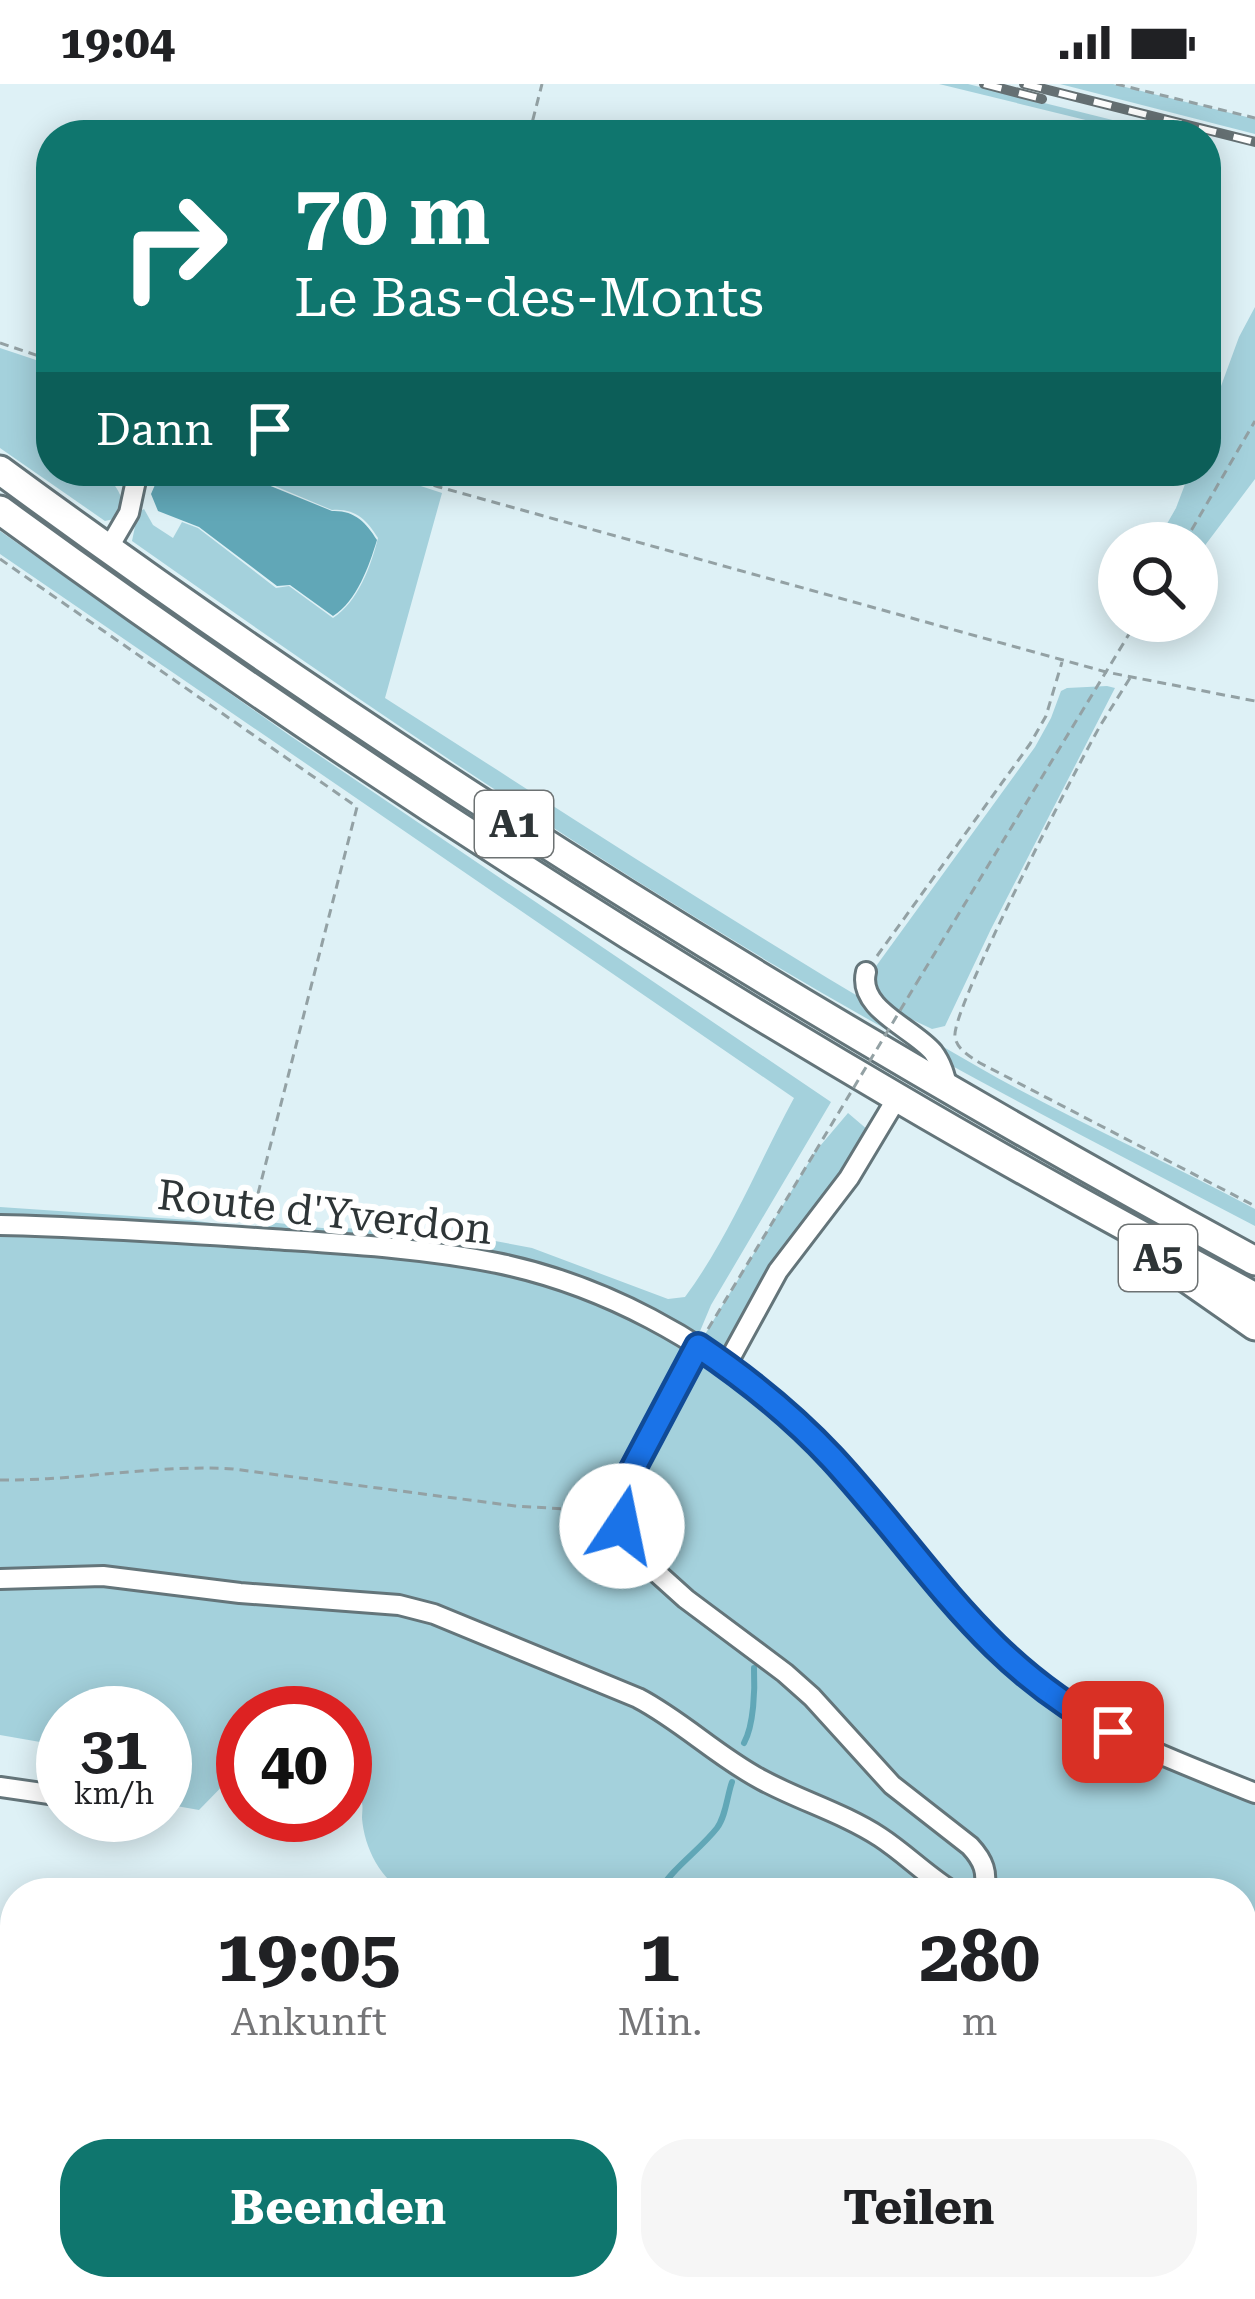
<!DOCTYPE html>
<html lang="de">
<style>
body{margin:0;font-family:"Roboto Serif",serif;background:#f6f6f6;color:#202124;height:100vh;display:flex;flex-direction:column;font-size:45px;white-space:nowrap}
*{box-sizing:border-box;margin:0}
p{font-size:39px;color:#757577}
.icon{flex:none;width:66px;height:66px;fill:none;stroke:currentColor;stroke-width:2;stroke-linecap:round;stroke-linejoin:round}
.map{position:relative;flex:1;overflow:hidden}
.details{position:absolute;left:0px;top:1794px;width:1257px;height:423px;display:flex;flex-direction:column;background:#fff;border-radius:48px 48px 0 0;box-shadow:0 6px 30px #0003}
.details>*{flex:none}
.banner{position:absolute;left:36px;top:36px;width:1185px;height:366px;border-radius:48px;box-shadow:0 6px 30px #0003;background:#0f766e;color:#fff;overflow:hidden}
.fabs{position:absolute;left:1098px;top:438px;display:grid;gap:24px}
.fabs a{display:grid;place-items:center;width:120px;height:120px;border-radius:50%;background:#fff;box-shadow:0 6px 30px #0003;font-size:60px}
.speed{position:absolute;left:36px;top:1602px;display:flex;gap:24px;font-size:60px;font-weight:700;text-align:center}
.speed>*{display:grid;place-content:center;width:156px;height:156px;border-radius:50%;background:#fff;box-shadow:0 6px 30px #0003;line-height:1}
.speed small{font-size:30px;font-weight:400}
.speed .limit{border:18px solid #d22;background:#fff;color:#111}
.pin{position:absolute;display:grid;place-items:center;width:102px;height:102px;color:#fff;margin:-51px;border-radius:24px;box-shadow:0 6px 18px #0006}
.me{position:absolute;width:132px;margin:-66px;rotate:11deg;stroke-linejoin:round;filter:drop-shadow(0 0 9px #0008)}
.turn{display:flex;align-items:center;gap:42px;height:252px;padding:0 60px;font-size:54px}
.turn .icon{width:156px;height:156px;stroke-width:2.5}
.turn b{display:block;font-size:84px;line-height:102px}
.then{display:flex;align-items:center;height:114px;padding:0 60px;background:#0003;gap:24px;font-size:45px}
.eta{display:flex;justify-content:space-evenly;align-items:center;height:204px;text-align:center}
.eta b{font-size:72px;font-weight:700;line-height:84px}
.primary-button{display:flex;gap:24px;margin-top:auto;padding:24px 60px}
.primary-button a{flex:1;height:138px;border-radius:48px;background:#0f766e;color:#fff;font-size:48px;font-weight:700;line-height:138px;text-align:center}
.primary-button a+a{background:#f6f6f6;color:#202124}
.status{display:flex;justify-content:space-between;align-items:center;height:84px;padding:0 60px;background:#fff;direction:ltr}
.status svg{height:33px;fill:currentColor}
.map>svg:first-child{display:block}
</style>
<div class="status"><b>19:04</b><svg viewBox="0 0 49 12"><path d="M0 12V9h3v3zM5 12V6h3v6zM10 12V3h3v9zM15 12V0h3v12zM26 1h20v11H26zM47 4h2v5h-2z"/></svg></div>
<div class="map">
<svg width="1255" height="2215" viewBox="0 0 1255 2215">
<rect width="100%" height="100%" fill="#def1f6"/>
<g fill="#a4d1dc">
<path d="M939,0H968L1173,51H1147Z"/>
<path d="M1060,0H1113L1255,35V50Z"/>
<path d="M1255,223V395L1197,472V459H1156L1176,424L1190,387H1206V343L1239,253Z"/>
<path d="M0,264L51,281V387H119L113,399C123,413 124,418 118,434L105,437L0,364Z"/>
<path d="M239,387H375L442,409L385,614C582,740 777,868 980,984C1069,1035 1165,1076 1255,1125V1142C1094,1058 933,975 776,882C555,751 342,605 132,457L138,428L144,425L153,441L173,454L182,438L198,444L276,504L289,502L333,534C358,518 371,482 378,454C367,436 355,424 332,426Z"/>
<path d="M0,447L289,651L831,1018L711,1221L698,1252L575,1194L273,1146L260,1137L322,1144L398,1145L479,1154L532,1164L668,1215L685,1213C730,1152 758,1080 794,1014L0,470Z"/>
<path d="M1107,602L1115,604L991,845L945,942L932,945C904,931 870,922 874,885L1035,663L1051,634L1061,607L1067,604Z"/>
<path d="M848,1029L875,1052L727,1282L764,1310L927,1490L1071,1625L1255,1709V2215H1041L1028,2202H1242V1809H408C381,1798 364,1763 362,1734C362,1725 364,1722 360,1714C357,1706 353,1706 345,1702V1629H243V1681L199,1726L165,1720V1629H63V1662L0,1651V1142L384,1163L535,1189L698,1262L815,1068Z"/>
<path d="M0,1123L190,1136L233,1142V1145L0,1136Z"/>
</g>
<path fill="#61a7b7" d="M161,387H234L332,427C354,426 366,438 377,456C369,482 357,517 333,532L290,501L277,502L199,443L158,427L151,410Z"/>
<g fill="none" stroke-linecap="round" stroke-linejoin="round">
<g stroke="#61a7b7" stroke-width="6">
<path d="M744,1659C754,1641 755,1605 754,1584"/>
<path d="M658,1809C673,1783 699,1767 717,1744C726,1732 727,1712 732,1698"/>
<path d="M1250,2215L1255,2207"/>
</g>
<defs>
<g id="minor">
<path d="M108,465L129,429L138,387"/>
<path d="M866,888C857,925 913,944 933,968C942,980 945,992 948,1005"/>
<path d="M0,1141C91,1143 181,1149 272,1155C347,1160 423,1164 497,1179C604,1201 704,1256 785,1328C876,1408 935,1517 1029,1595C1095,1649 1177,1677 1255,1709"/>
<path d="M698,1262L627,1396L618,1427L626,1455L646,1479L686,1515L785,1589L812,1613L892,1701L970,1762C983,1776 989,1789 983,1809"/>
<path d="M726,1282L778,1187L849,1094L897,1014"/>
<path d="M0,1495L103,1492L240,1509L399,1521L434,1530L638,1614C682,1637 718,1673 762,1696C801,1717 843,1729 880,1753C906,1770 928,1793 955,1809"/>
<path d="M0,1703L63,1712"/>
<path d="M1242,2020L1255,2029"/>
</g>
<g id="highway">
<path d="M0,386C399,680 820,940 1255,1177"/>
<path d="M0,426C289,637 589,833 898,1014C1015,1083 1135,1148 1255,1213"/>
<path d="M1182,1191L1255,1242"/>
</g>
</defs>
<use href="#minor" stroke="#64757a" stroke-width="24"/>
<use href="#highway" stroke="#64757a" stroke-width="33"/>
<g stroke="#93a1a4" stroke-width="3" stroke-dasharray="9 6" stroke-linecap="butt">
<path d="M1116,0L1255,34"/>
<path d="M529,51L542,0"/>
<path d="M0,259L51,276"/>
<path d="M391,387L439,403L1106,588L1255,617"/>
<path d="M439,401L443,387"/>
<path d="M1184,459L1255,337"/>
<path d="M0,475L357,723L251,1137"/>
<path d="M1130,594C1120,610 1110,626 1100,642C1079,679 950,927 955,953C957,965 969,972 980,979L1255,1122"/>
<path d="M877,872L1030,660L1046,632L1062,578"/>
<path d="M916,900L1137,537"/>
<path d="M708,1245L815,1068"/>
<path d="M0,1396C78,1397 155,1380 233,1385L515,1422L601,1427"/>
</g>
<use href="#minor" stroke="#fff" stroke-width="18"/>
<use href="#highway" stroke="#fff" stroke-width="27"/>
<defs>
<g id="rail">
<path d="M984,0L1042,15"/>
<path d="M1024,0L1255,58"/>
</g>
</defs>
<use href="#rail" stroke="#657073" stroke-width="10"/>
<use href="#rail" stroke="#fff" stroke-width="6" stroke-dasharray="18" stroke-linecap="butt"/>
<path stroke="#93a1a4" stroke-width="3" stroke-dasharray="9 6" stroke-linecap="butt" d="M815,1068L916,900"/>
</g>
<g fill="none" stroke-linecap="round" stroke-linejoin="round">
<defs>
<path id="route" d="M622,1442L618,1427L627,1396L698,1262C747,1295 792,1331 832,1374C928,1478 981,1579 1113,1648"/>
</defs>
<use href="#route" stroke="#114b97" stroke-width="30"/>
<use href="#route" stroke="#1a73e8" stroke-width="21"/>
</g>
<g text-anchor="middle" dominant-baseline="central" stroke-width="12" stroke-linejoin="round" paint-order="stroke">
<g fill="#fff" stroke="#6d7273" stroke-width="3">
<rect x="475" y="707" width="78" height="66" rx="9"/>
<rect x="1119" y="1141" width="78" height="66" rx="9"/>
</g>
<g font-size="39" font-weight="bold" fill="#2e3537">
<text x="514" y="740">A1</text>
<text x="1158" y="1174">A5</text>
</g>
<g font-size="42" fill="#2e3537" stroke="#fff">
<text transform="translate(325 1128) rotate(6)">Route d'Yverdon</text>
</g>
</g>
</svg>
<div class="fabs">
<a><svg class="icon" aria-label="search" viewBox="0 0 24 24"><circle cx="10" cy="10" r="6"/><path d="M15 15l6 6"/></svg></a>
</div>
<div class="speed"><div>31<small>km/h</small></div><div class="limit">40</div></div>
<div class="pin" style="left:1113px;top:1648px;background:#d93025"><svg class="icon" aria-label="arrive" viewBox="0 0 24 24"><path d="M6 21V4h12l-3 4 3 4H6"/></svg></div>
<svg class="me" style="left:622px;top:1442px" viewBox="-20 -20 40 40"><circle r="19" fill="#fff"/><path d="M0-13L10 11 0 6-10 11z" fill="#1a73e8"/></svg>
<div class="banner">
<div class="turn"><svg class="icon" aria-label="right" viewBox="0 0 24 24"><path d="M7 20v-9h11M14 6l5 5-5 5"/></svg><div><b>70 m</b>Le Bas-des-Monts</div></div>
<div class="then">Dann<svg class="icon" aria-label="arrive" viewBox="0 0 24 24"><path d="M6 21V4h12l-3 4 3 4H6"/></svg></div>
</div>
<section class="details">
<div class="eta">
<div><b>19:05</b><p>Ankunft</p></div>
<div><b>1</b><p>Min.</p></div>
<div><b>280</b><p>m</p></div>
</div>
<div class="primary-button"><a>Beenden</a><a>Teilen</a></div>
</section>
</div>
